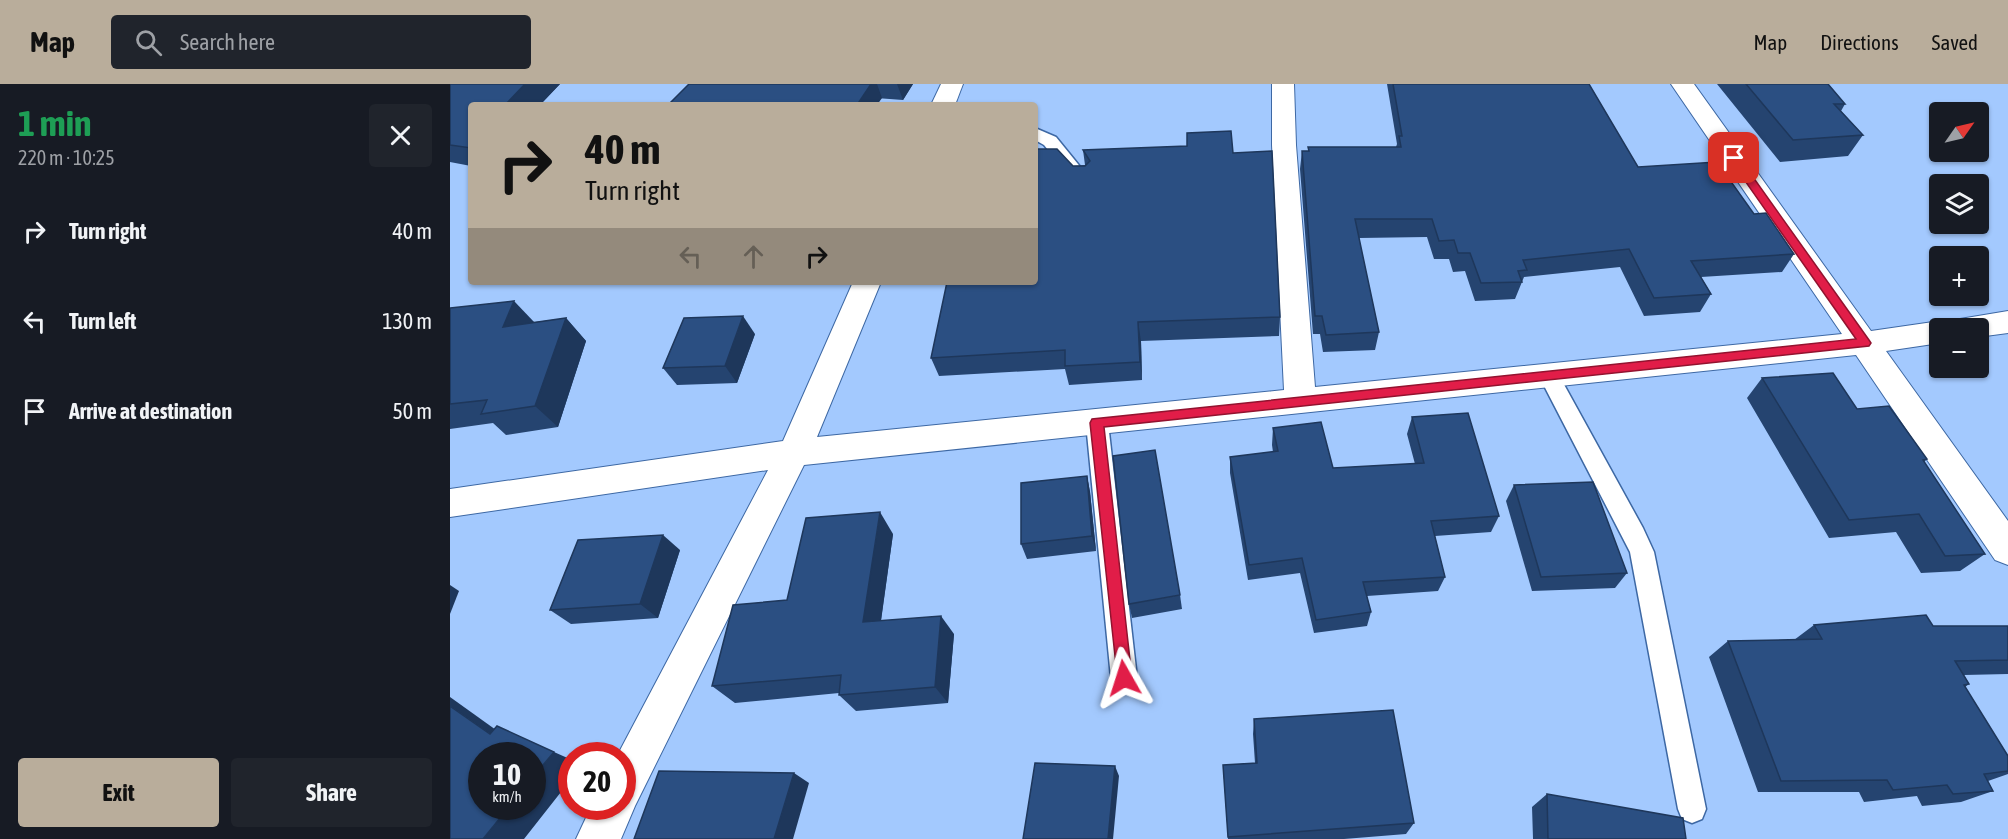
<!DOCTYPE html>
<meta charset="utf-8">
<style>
body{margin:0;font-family:"Asap Condensed",sans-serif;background:#20242c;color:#f1f3f6;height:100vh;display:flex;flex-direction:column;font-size:22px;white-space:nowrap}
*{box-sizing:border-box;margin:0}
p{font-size:20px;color:#9ea1a6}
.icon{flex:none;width:33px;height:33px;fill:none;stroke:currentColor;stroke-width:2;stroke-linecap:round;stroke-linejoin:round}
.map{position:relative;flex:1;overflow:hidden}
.details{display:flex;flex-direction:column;background:#171b24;width:450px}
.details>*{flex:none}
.guide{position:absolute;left:18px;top:18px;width:570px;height:183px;border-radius:6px;box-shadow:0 2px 4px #0004;background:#b9ad9b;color:#111;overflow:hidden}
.needle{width:39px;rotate:56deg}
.tools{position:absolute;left:1479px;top:18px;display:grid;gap:12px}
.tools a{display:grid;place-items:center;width:60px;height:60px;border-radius:6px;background:#171b24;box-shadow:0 2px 4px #0004;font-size:30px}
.speed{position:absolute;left:18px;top:658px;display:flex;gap:12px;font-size:30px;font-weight:700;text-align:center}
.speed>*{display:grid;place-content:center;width:78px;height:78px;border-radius:50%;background:#171b24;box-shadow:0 2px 4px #0004;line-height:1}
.speed small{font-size:15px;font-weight:400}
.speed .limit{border:9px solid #d22;background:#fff;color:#111}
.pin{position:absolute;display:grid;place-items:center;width:51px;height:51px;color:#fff;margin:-26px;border-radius:12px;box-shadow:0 3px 9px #0006}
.me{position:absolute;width:66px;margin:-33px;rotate:354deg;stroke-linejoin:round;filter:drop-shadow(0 0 4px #0008)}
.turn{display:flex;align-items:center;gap:21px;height:126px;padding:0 18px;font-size:27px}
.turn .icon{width:78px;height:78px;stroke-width:2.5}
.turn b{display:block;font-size:42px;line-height:51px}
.lanes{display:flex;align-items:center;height:57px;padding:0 18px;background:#0003;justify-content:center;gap:30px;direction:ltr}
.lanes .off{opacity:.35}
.round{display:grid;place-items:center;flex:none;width:63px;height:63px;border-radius:6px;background:#20242c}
.overview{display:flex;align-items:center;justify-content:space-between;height:102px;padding:0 18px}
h1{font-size:36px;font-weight:700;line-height:45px;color:#1e9e55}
.primary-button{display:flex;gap:12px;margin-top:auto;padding:12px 18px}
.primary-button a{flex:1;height:69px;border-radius:6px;background:#b9ad9b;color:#111;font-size:24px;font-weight:700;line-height:69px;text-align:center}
.primary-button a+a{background:#20242c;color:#f1f3f6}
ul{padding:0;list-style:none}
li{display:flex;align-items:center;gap:18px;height:90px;padding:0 18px}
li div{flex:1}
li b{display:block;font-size:22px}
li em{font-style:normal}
header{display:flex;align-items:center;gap:36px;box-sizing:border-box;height:84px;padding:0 30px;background:#b9ad9b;color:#111}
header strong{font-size:28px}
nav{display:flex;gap:33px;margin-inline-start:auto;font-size:21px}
.search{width:420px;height:54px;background:#20242c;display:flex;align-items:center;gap:15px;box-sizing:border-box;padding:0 21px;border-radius:6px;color:#9ea1a6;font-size:22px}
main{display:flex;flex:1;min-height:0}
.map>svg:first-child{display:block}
</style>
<header>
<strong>Map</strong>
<div class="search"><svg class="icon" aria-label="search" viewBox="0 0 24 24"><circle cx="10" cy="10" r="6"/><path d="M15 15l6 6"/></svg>Search here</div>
<nav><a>Map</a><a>Directions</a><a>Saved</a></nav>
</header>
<main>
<section class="details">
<div class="overview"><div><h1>1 min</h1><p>220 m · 10:25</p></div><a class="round"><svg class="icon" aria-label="close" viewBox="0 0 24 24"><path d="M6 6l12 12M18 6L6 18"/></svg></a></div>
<ul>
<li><svg class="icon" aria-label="right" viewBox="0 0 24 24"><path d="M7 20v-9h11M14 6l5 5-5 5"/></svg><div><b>Turn right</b></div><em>40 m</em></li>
<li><svg class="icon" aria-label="left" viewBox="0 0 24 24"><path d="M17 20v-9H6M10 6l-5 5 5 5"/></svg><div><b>Turn left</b></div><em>130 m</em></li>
<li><svg class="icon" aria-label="arrive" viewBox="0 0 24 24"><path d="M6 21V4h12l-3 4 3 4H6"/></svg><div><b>Arrive at destination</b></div><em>50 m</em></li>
</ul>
<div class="primary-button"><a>Exit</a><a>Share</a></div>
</section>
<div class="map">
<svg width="1558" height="755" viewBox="0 0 1558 755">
<rect width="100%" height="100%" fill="#a3c9fe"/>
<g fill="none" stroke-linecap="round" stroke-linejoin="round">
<defs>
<g id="service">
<path d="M585,44L606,53L632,85L635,89L632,93H620L594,61L585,56Z"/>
<path d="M1099,284L1106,286L1193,444L1204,468L1256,725L1252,735L1242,739L1232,735L1228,725L1180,468L1089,292L1092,286Z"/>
<path d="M647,330L655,333L658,339L687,594L683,603L674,607L665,603L661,594L636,339L639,333Z"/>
</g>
<g id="minor">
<path d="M491,0H513L505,21H481Z"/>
<path d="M822,0H844L846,61L865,303L1392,250L1221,0H1244L1421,247L1490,237L1501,241L1504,236L1558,227V249L1528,253V244H1490V259L1436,267L1558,437V481L1545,476L1406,271L354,381L185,722L171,755H126L141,723H172V672H167L318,386L0,433V405L333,357L403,198H431L367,353L834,306L822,61Z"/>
</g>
</defs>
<use href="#service" stroke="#3d68a4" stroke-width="3"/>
<use href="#minor" stroke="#3d68a4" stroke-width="2"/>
<use href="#service" fill="#fff" fill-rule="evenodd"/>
<use href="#minor" fill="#fff" fill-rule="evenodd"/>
</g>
<g fill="#254470">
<path d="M0,0H110L90,21H21V82L0,78Z"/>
<path d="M239,0H463L453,16Z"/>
<path d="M937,0H1139L1188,83L1304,130L1344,170L1332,188L1251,193L1261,210L1250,228L1194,232L1170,183L1074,193L1065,215L1025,217L1015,187L1003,188L999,175H984L977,153L909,154L929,248L925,266L873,268L870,250H863L850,85L852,67H858V63H946L947,60Z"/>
<path d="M1267,0H1378L1395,20L1391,27L1413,51L1398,72L1330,78Z"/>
<path d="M633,66L783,69L830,233L829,252L691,257L692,296L619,301L615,285L489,292L481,274L623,82L635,81Z"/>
<path d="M0,224L85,238L116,234L136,257L108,343L56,351L43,339L0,345Z"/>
<path d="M305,250L287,299L227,301L213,284Z"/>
<path d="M1312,294L1407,325L1477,375L1474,378L1535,470L1510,487L1471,489L1446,448L1379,454L1297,314Z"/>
<path d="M962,333L1049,432L1041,448L985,452L995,493L988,507L917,512L921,528L917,542L864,549L850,489L798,496L780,389V373L823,368L822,361L823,344L883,384L965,380L957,350Z"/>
<path d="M637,392L640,408L646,467L577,475L571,460Z"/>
<path d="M1064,401L1177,489L1165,504L1082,507L1056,417Z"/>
<path d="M443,450L431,537L504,550L498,619L406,627L389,611V609L285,619L262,602L337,516Z"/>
<path d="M230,466L208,534L121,540L100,526Z"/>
<path d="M730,511L732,525L682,534L679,520Z"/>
<path d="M1364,541L1483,542H1558V590L1514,591L1519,600L1515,603L1558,672V690L1538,697L1543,707L1511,718L1472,722L1467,712L1414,718L1409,708H1308L1259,573L1278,557L1344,556Z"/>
<path d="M804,635L964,739L956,750L894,755H778L773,681L805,679L803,650Z"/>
<path d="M1097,710L1236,755H1083L1082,723Z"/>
</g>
<g fill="#1e375b">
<path d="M75,0H110L90,21H55Z"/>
<path d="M421,0H427L432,14L427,21H407Z"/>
<path d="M447,0H463L453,16Z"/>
<path d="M64,217L85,239L53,243Z"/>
<path d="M293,232L305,250L287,299L275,282Z"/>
<path d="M116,234L136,257L108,343L85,322Z"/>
<path d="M688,238L691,257L692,296L690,278Z"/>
<path d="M637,392L640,408L646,467L642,452Z"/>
<path d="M430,428L443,450L428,557L413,538Z"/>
<path d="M213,451L230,466L208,534L190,520Z"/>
<path d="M0,501L9,507L0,530Z"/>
<path d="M491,532L504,550L498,619L485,603Z"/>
<path d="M0,613L71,664L40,650L0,622Z"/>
<path d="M104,668L122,676V694L74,755H33L59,723H82V694Z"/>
<path d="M665,682L669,692L663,755H658Z"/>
<path d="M344,689L359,699L343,755H324Z"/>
</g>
<g fill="#2b4f82" stroke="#1e375b" stroke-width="1.5">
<path d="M0,0H75L55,21H21V64L0,61Z"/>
<path d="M239,0H421L407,21H218Z"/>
<path d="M943,0H1139L1188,83L1267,78L1304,130L1316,129L1344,170L1241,177L1261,210L1204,214L1179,165L1073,176L1077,186L1068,187L1072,198L1031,199L1020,169H1008L1004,156L989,157L982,135H905L929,248L876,251L872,232H865L852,67H859L858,63H951L949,52H952Z"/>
<path d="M1296,0H1378L1395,20H1384L1413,51L1343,56Z"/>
<path d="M781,47L783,69L822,67L830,233L688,238L690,278L615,282V266L481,274L497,198H585V65H607L623,82H635L640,77L633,66L737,62V49Z"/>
<path d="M64,217L53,243L116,234L85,322L31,330L37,316L0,320V224Z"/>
<path d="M293,232L275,282L213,284L234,234Z"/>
<path d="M1383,289L1407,325L1439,322L1477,375L1473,376L1535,470L1495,472L1469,430L1399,436L1312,294Z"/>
<path d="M1018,329L1049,432L981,437L995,493L913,498L921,528L866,536L852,474L799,481L780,373L828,367L823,344L871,338L883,384L974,379L962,333Z"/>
<path d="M705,366L730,511L679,520L663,372Z"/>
<path d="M637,392L642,452L571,460V399Z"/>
<path d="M1143,398L1177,489L1091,493L1064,401Z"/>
<path d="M430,428L413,538L491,532L485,603L389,611L391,591L262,602L283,521L337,516L356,434Z"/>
<path d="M213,451L190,520L100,526L128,456Z"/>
<path d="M1476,531L1483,542H1558V576L1505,577L1519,600L1514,601L1558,672V687L1534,690L1543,707L1503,710L1497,701L1443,706L1437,696L1331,697L1278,557L1372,555L1364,541Z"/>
<path d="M0,622L40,650L47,642L104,668L82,694V672H32V723H59L33,755H0Z"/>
<path d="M943,626L964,739L778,753L773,681L807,679L804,635Z"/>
<path d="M585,679L665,682L658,755H573Z"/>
<path d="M209,687L344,689L324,755H184Z"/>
<path d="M1097,710L1233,734L1236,755H1098Z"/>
</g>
<path fill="#e11d48" stroke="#92132f" stroke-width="1.5" d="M1284,71L1288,72L1419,256L1421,259L1419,262L654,343L682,594L679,600L674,602L668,600L640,339L642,335L1406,255L1279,74Z"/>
</svg>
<div class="tools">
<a><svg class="needle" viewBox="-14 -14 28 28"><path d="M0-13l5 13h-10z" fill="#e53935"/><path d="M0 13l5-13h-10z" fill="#9ea1a6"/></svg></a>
<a><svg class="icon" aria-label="layers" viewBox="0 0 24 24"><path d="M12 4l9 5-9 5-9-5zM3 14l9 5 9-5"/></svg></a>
<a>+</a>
<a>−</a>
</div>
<div class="speed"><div>10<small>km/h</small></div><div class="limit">20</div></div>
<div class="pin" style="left:1284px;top:74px;background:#d93025"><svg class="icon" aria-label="arrive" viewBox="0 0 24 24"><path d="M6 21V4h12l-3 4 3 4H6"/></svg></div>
<svg class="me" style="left:674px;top:594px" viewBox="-20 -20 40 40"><path d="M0-17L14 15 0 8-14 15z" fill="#e11d48" stroke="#fff" stroke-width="4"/></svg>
<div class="guide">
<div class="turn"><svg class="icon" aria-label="right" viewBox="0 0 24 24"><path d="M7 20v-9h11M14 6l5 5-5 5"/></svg><div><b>40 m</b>Turn right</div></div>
<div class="lanes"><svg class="icon off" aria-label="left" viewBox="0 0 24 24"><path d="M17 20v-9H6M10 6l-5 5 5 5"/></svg><svg class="icon off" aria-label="ahead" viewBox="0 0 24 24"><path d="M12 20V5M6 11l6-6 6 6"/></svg><svg class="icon" aria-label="right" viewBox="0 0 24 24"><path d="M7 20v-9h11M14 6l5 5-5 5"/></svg></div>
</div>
</div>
</main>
